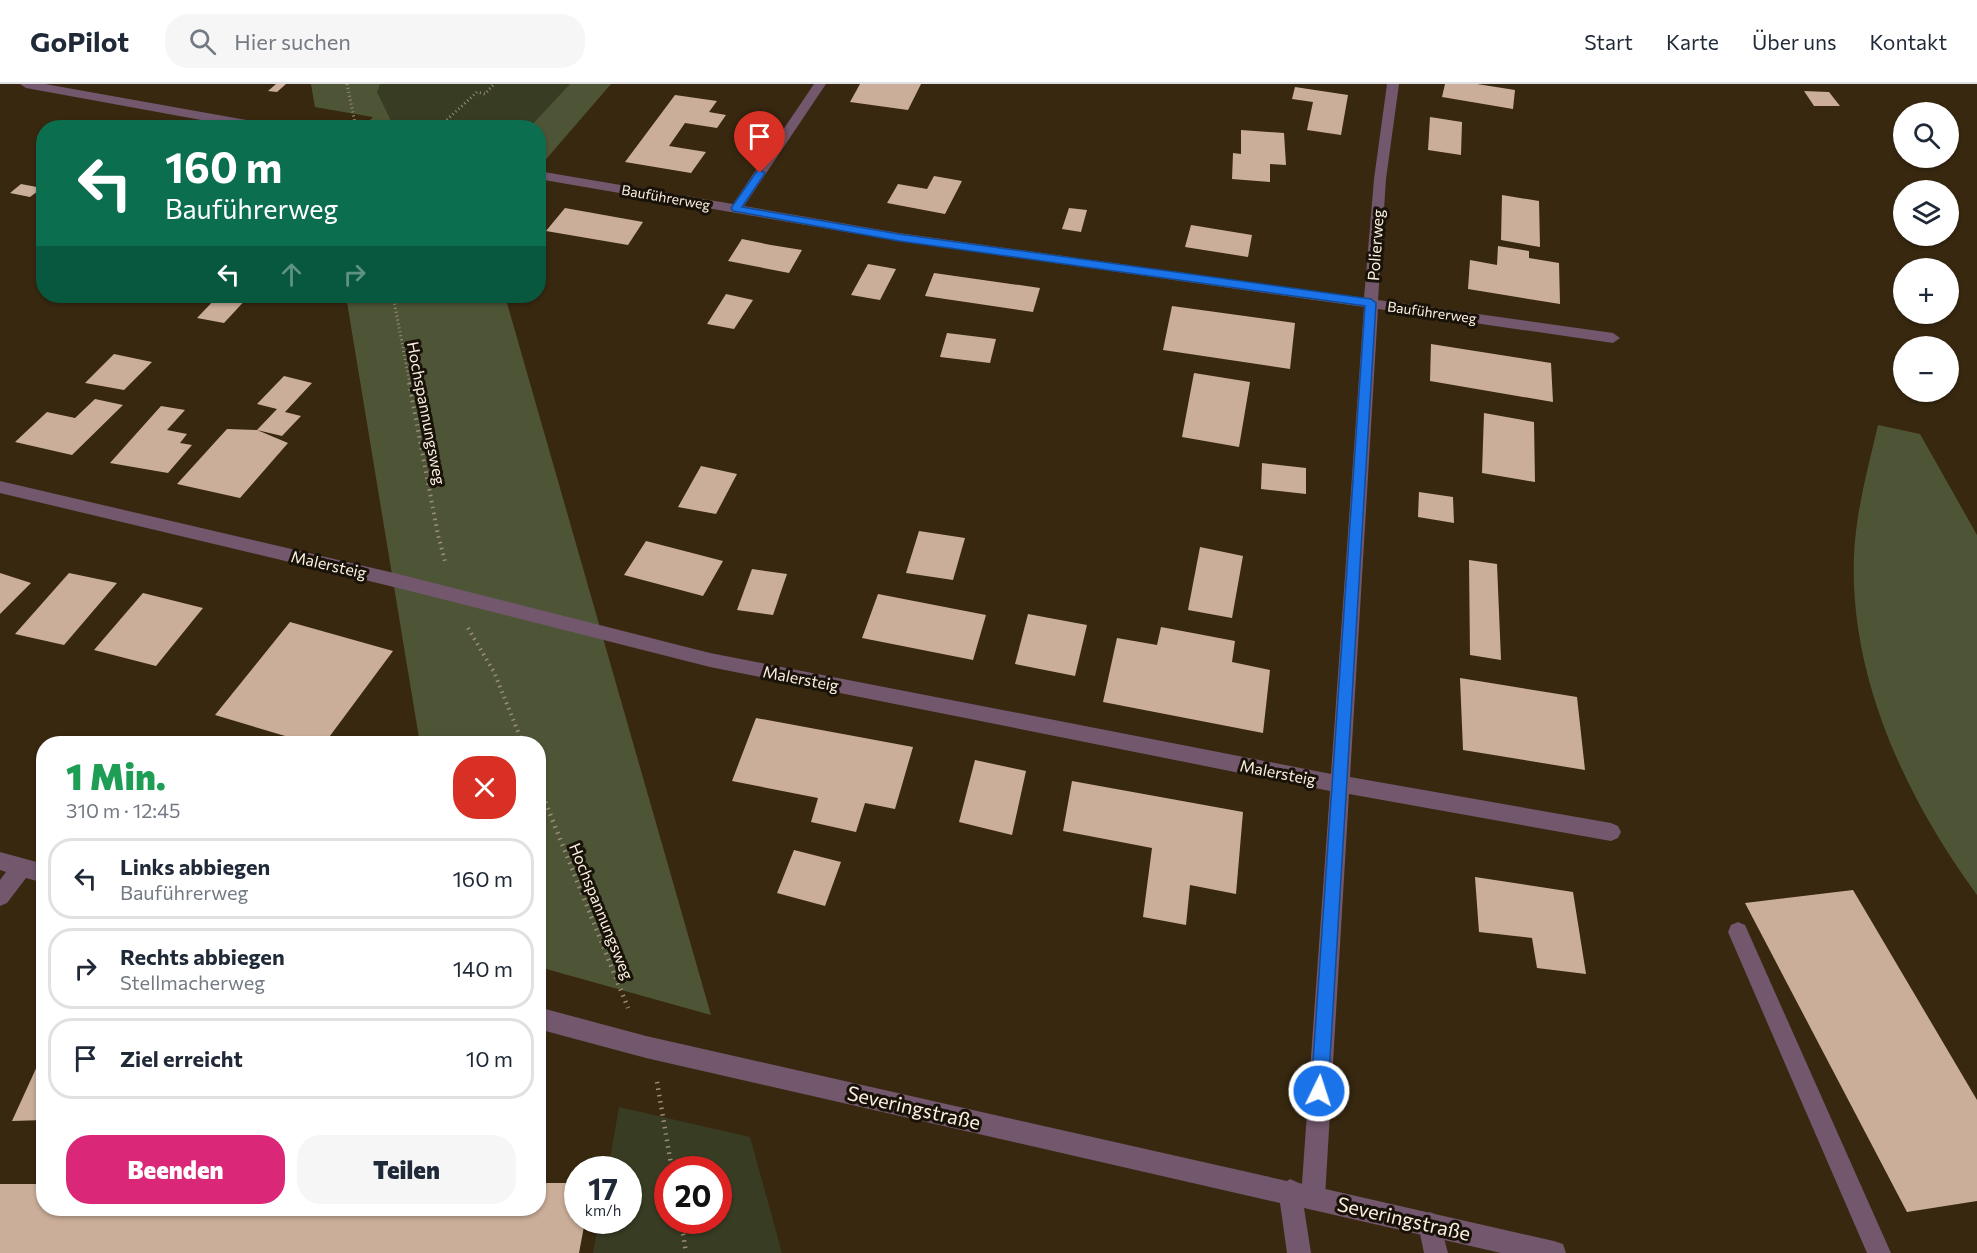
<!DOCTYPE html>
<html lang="de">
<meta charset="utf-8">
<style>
body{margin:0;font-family:Commissioner,sans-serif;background:#f6f6f7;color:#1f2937;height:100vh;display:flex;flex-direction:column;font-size:22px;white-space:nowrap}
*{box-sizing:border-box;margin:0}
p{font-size:20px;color:#747a83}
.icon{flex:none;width:33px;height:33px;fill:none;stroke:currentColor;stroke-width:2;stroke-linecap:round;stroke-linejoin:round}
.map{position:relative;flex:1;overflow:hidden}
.drawer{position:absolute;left:36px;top:652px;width:510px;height:480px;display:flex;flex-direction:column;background:#fff;border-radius:24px;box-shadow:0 2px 4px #0004}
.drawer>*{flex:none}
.banner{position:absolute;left:36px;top:36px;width:510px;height:183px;border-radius:24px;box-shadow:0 2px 4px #0004;background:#0b6e4f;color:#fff;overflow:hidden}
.buttons{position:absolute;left:1893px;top:18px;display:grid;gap:12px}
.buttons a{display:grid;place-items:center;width:66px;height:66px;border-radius:50%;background:#fff;box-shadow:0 2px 4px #0004;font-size:30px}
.speed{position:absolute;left:564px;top:1072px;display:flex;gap:12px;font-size:30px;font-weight:700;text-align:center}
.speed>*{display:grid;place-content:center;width:78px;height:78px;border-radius:50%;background:#fff;box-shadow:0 2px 4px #0004;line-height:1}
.speed small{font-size:15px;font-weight:400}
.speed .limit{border:9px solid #d22;background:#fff;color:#111}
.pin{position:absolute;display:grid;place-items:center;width:51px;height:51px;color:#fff;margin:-62px -26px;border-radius:50% 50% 50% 0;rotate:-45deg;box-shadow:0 0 6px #0007}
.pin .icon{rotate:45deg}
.me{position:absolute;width:66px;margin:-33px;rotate:4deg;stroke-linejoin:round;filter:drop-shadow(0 0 4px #0008)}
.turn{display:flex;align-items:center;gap:21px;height:126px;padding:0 30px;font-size:27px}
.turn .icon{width:78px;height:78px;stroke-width:2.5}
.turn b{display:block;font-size:42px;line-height:51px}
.lanes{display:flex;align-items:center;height:57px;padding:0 30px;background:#0003;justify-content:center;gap:30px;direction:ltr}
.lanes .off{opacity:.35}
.round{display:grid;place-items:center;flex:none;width:63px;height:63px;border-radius:24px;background:#f6f6f7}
.overview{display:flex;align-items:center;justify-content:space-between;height:102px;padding:0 30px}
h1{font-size:36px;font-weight:800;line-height:45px;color:#1e9e55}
.button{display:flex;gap:12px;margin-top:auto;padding:12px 30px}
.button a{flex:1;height:69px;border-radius:24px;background:#db2777;color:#fff;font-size:24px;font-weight:800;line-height:69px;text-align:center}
.button a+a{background:#f6f6f7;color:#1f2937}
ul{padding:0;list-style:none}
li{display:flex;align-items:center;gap:18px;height:81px;margin:0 12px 9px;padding:0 18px;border:3px solid #e0e1e3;border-radius:24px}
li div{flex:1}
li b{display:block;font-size:22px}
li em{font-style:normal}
header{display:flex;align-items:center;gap:36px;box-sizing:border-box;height:84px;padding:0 30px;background:#fff;border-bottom:2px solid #e0e1e3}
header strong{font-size:28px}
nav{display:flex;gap:33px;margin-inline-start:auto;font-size:21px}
.search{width:420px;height:54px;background:#f6f6f7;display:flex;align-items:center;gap:15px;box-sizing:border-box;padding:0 21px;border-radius:24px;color:#747a83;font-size:22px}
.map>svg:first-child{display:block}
</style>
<header>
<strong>GoPilot</strong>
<div class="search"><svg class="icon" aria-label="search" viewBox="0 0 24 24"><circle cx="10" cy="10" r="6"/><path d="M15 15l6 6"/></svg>Hier suchen</div>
<nav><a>Start</a><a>Karte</a><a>Über uns</a><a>Kontakt</a></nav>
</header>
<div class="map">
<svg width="1977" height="1169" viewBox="0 0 1977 1169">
<rect width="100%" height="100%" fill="#382810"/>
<g fill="#373c23" fill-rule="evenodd">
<path d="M311,0H570L530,44L363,43L373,33L315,23Z"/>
<path d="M619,1023L750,1053L782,1169H593L599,1137H628V1086H608ZM668,1086H718V1137H668Z"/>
</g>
<g fill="#4e5536">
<path d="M311,0H380L377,8L394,43H363L373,33L315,23Z"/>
<path d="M570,0H611L541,81H539L538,44L530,43Z"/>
<path d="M346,212H505L711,931L539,883L538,660H420Z"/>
<path d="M1878,341L1920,350L1977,451V811C1906,714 1849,593 1854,471C1856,427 1868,384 1878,341Z"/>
</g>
<g fill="#cbae99">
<path d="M276,0H286L277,8L268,7Z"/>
<path d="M860,0H921L908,26L850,18Z"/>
<path d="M1445,0H1477L1515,6L1513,25L1442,13Z"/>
<path d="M1295,3L1348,11L1341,51L1307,46L1313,18L1292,15Z"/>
<path d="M1804,7L1829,8L1840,22H1814Z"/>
<path d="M675,11L717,17L709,28L726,31L717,44L685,39L669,62L706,68L691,89L625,78Z"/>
<path d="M1430,33L1462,38L1461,71L1428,66Z"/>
<path d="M1241,46L1284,49L1286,81L1270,80V98L1232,95L1233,69L1241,70Z"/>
<path d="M934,92L962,97L945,130L887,119L898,100L927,105Z"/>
<path d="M21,100L42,104L30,113L10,109Z"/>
<path d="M1502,111L1539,117L1540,163L1501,156Z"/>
<path d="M565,124L643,138L628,161L546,147Z"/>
<path d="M1069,124L1087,126L1081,148L1062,145Z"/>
<path d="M1191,141L1252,151L1248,173L1185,163Z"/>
<path d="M742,155L771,161L802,166L789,189L728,177Z"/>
<path d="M1498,162L1529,167V174L1559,179L1560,220L1468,205L1470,176L1497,181Z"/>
<path d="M868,180L896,185L880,216L851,211Z"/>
<path d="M934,189L1040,204L1033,228L925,212Z"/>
<path d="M726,210L753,216L734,245L707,240Z"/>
<path d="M218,212H249L224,239L197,234Z"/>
<path d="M1172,222L1295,239L1290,285L1163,266Z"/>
<path d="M947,249L996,255L990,279L940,273Z"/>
<path d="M1431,260L1551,279L1553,318L1430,297Z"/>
<path d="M114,270L152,278L124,306L85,299Z"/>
<path d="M1194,289L1250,298L1239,363L1182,353Z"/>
<path d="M284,292L312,299L285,328L301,332L282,352L257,346L288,359L240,414L177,400L227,345L257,346L277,325L257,320Z"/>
<path d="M95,315L123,321L72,371L15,358L47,328L75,334Z"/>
<path d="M161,322L185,326L167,346L187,350L180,359L192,361L168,389L110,379Z"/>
<path d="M1484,329L1534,338L1535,398L1482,389Z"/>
<path d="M1262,379L1306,384V410L1261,405Z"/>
<path d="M701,382L737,390L716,430L678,423Z"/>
<path d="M1419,408L1453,413L1454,439L1418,433Z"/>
<path d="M919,447L965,454L953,496L906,489Z"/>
<path d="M646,457L723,477L703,512L624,491Z"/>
<path d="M1200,463L1243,472L1232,534L1188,526Z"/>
<path d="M1469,476L1497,480L1501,576L1470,571Z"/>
<path d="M752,485L787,490L773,531L737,526Z"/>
<path d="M0,489L31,499L0,530Z"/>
<path d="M69,489L117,499L64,561L15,550Z"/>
<path d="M143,509L203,524L156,582L94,566Z"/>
<path d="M878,510L986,531L973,576L862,554Z"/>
<path d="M1028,530L1087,541L1075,592L1015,580Z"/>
<path d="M290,538L393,567L324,660H312L215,631Z"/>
<path d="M1161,543L1235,557L1232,578L1270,586L1263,649L1103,618L1117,554L1157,561Z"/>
<path d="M1460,594L1577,613L1585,686L1463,666Z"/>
<path d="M756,634L913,663L895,725L865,719L856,748L811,738L818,714L732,697Z"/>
<path d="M975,676L1026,687L1012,751L959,738Z"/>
<path d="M1072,697L1243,728L1236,810L1190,801L1186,841L1143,833L1152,764L1063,747Z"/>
<path d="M794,766L841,778L825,822L777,809Z"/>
<path d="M1475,793L1573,808L1586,890L1537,884L1532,854L1479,848Z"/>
<path d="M1853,806L1977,1016V1117L1907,1128L1745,819Z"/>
<path d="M44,967V1036L12,1037Z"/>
<path d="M538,1099H578V1137H585L579,1169H0V1100H44V1125H538Z"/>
</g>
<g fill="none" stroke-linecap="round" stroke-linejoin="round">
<g stroke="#9a8d7a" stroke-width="3" stroke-dasharray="1 3" stroke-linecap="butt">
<path d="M347,0L356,44"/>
<path d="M438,44L477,8L485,10L494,0"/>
<path d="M393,212L410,300"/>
</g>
<g stroke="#9a8d7a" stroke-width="4" stroke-dasharray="1.5 4.5" stroke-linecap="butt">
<path d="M409,299L438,451L446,481"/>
<path d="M468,544L494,588L523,660"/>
</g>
<g stroke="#9a8d7a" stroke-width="4.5" stroke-dasharray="1.5 5" stroke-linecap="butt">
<path d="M538,700L628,924"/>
<path d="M657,998L672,1086"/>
<path d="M681,1137L686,1169"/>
</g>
<g fill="#72576d" fill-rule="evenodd">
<path d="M814,0H826L744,122L899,149L1364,214L1374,95L1387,0H1399L1386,95L1378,216L1613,249L1620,254L1613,259L1378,225L1350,693L1611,739L1618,742L1621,748L1618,754L1611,757L1349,710L1325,1113L1321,1121L1313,1125L1305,1121L1301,1113L1330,707L710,583L394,503L388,501L385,496L388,491L394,489L710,569L1331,690L1364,223L899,157L538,95V87L733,120Z"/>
<path d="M1738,838L1745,841L1891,1169H1867L1728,848L1731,841Z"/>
<path d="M1430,1128L1438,1132L1448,1169H1424L1418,1140L1422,1132Z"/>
</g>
<g fill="#72576d" fill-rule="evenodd">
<path d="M20,0H45L268,40L274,44H245L26,4Z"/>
<path d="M0,397L394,489L400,491L403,496L400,501L394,503L0,409Z"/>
<path d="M0,768L44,780V799L26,794L7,819L0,822V796L6,788L0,786Z"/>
<path d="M538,923L646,952L1287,1097L1290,1095L1299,1099L1554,1157L1563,1160L1566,1169H1501L1304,1124L1311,1169H1287L1280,1119L646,974L538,945Z"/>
</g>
</g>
<path fill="#1a73e8" stroke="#114b97" stroke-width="1.5" d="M760,86L765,89L742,123L899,150L1371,215L1376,219L1328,1007L1325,1013L1319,1015L1313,1013L1311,1007L1365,222L899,157L733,127L731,124L757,87Z"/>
<g text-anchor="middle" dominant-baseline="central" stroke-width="6" stroke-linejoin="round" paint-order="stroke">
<g font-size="14" fill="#faefe1" stroke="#191208">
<text transform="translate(666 113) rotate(10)">Bauführerweg</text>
<text transform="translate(1432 228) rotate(8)">Bauführerweg</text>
</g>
<g font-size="16" fill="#faefe1" stroke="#191208">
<text transform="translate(1375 161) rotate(-86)">Polierweg</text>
<text transform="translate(427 329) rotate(79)">Hochspannungsweg</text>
<text transform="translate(329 480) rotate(13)">Malersteig</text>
<text transform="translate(801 594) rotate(11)">Malersteig</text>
<text transform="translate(1278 688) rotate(11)">Malersteig</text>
<text transform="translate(602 827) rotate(68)">Hochspannungsweg</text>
</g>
<g font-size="20" fill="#faefe1" stroke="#191208">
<text transform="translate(914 1023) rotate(13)">Severingstraße</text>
<text transform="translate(1404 1134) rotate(13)">Severingstraße</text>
</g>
</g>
</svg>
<div class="buttons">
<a><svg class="icon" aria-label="search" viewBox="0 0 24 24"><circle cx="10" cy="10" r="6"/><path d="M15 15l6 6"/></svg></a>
<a><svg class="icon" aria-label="layers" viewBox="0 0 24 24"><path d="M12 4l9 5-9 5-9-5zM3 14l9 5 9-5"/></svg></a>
<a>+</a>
<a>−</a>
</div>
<div class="speed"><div>17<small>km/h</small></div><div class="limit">20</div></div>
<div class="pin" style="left:760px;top:89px;background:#d93025"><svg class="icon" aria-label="arrive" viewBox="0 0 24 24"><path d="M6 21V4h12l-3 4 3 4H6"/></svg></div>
<svg class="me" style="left:1319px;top:1007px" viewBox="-20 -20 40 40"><circle r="17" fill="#1a73e8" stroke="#fff" stroke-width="3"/><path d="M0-11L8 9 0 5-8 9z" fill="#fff"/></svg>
<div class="banner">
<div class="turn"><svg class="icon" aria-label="left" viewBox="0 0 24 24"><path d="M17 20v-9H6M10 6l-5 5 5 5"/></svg><div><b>160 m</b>Bauführerweg</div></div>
<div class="lanes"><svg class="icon" aria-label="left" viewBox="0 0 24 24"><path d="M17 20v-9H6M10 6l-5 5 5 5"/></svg><svg class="icon off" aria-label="ahead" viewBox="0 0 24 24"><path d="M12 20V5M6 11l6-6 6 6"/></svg><svg class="icon off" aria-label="right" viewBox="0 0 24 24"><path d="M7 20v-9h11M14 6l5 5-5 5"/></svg></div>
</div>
<section class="drawer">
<div class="overview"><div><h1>1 Min.</h1><p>310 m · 12:45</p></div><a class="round" style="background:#d93025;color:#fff"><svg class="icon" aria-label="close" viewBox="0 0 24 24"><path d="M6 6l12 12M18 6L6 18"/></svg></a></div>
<ul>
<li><svg class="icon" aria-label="left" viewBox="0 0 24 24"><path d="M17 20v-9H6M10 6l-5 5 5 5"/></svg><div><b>Links abbiegen</b><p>Bauführerweg</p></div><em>160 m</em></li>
<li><svg class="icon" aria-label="right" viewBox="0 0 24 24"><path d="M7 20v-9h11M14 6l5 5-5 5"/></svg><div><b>Rechts abbiegen</b><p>Stellmacherweg</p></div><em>140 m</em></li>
<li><svg class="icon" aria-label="arrive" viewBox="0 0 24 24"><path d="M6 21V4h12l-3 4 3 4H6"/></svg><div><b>Ziel erreicht</b></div><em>10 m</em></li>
</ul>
<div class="button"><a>Beenden</a><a>Teilen</a></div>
</section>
</div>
